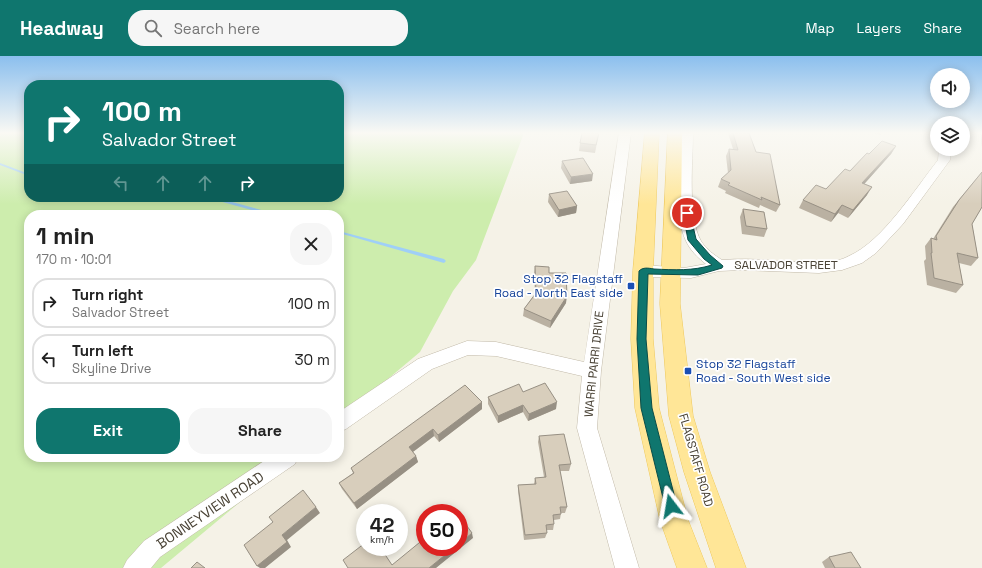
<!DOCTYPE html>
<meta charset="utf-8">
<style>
body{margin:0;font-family:"Space Grotesk",sans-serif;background:#f6f6f6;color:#222;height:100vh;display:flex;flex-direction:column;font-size:15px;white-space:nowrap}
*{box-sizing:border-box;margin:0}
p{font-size:13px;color:#767676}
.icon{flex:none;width:22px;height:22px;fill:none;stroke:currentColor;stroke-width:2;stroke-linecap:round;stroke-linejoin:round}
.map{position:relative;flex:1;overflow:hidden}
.panel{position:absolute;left:24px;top:154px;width:320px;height:252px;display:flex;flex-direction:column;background:#fff;border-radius:16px;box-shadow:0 2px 10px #0003}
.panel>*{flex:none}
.guide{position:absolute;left:24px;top:24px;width:320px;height:122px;border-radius:16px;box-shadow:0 2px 10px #0003;background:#0f766e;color:#fff;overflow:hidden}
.tools{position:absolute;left:930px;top:12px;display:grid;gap:8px}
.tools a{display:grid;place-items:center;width:40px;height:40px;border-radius:50%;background:#fff;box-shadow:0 2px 10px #0003;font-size:20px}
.speed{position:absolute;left:356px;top:448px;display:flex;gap:8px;font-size:20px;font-weight:700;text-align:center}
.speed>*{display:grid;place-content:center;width:52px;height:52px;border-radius:50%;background:#fff;box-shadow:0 2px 10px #0003;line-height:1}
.speed small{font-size:10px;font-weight:400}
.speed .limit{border:6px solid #d22;background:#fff;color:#111}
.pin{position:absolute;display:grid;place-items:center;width:34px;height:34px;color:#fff;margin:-17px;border:2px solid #fff;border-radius:50%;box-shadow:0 1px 4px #0007}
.me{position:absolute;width:44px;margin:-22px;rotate:346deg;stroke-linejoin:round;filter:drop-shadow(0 0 3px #0008)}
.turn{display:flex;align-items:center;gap:14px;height:84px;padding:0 12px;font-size:18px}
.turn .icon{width:52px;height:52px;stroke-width:2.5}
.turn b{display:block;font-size:28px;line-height:34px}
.lanes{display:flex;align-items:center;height:38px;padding:0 12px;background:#0003;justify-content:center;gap:20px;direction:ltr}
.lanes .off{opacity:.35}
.round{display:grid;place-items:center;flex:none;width:42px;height:42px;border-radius:16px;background:#f6f6f6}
.summary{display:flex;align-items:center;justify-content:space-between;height:68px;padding:0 12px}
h1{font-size:24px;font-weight:700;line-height:30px}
.button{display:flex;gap:8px;margin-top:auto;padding:8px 12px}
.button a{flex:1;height:46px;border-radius:16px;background:#0f766e;color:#fff;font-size:16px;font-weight:700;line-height:46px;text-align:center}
.button a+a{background:#f6f6f6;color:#222}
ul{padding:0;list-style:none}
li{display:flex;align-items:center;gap:12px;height:50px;margin:0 8px 6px;padding:0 4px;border:2px solid #e0e0e0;border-radius:16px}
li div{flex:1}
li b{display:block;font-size:15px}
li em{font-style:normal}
header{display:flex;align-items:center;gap:24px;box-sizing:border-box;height:56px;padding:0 20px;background:#0f766e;color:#fff}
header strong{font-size:19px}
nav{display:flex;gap:22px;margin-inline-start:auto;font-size:14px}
.search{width:280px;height:36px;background:#f6f6f6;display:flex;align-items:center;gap:10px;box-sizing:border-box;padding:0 14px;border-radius:16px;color:#767676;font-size:15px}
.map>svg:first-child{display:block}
</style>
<header>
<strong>Headway</strong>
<div class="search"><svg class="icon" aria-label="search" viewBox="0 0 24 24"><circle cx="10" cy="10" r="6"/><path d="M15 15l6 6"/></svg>Search here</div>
<nav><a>Map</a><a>Layers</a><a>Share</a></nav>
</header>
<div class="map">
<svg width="982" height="512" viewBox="0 0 982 512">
<rect width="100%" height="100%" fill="#f5f2e7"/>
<path fill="#cdedad" d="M0,77H29V141H339V77H524L476,204L453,235L420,296L339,364V159H29V401H294L161,512H0Z"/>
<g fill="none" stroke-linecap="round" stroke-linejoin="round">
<g fill="#9fcff7" fill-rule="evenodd">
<path d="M0,107L29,118V120L0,109Z"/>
<path d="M207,141H214L276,158L277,159H270L208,142Z"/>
<path d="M339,175L444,203L446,205L444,207L339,177Z"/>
</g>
<defs>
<g id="minor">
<path d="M619,77H631L601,315L597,372L639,512H615L577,372L582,320L496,300L468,299L432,313L346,373L339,376V356L418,303L467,285L496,286L584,306Z"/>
<path d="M681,77H693C693,105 687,161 701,185C706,193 714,199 722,204C755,201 787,207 819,206C830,206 840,205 849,200C883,185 915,133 938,104L939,93H951L950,104L903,168L876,197L862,207L842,214L819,217L742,214L719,215L691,222L643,221L637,219L635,215L637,211L643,209L684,212L706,208C698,202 690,194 686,185C673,158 680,107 681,77Z"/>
<path d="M270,401H298L295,408L160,501L151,512H123L127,504L144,485Z"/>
</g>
<g id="major">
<path d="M645,77H659L653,215V283L659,352L688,464L707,512H677L660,464L635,352L631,283L633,215Z"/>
<path d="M668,77H682L680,248L693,360L710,416L746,512H716L684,416L669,360L660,248Z"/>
</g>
</defs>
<use href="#minor" stroke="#c2baa9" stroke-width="1"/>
<use href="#major" stroke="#efc95c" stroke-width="1"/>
<use href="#minor" fill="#fff" fill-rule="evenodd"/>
<use href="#major" fill="#ffe697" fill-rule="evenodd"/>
</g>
<g fill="#bab1a2">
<path d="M582,77H599L595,97L579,95L580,87Z"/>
<path d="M728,77H749L756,96L780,149L776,156L760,149L759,152L725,137L726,135L718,131L721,123L728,117L726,100L729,93H733Z"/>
<path d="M872,77H882L881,79Z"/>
<path d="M982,77V92L981,79Z"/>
<path d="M896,90L891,98L864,128L867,139L848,162L838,157L831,166L799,152L803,144L826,133L850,115L869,98Z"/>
<path d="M562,105L592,125L570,128L561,112Z"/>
<path d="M982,116V152H981L972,168L978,202L971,210L959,207L963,229L956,237L927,229L924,205L926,203L925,190L931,182L933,183L953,151Z"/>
<path d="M549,138L577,150L576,157L558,161L548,146Z"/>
<path d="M743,153L767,173L764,181L742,178L740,161Z"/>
<path d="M535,210L549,217L566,247L550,272L523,260L524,253L535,238L534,218Z"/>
<path d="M523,336L556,353L528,365L523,356L498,367L488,348V341Z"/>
<path d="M482,346V353L439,386L434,380L413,396L416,400L418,406L357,453L342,433L339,427L353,417L351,412Z"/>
<path d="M539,380L571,408L569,415H560L567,451L565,457H561L560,463L554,464V468L553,474H546L547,477L545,482L524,484L518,435V429L534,428L535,422L544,421L538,386Z"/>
<path d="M829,501L861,512H825L822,506Z"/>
</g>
<g fill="#979084">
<path d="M896,90L891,98L858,135L862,127Z"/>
<path d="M593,118L592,125L570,128L571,121Z"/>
<path d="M872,131L867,139L848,162L853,154Z"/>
<path d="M842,149L838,157L831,166L835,158Z"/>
<path d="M577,150L576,157L558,161L559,154Z"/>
<path d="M567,240L566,247L550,272L551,265Z"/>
<path d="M482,346V353L439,386L438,379Z"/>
<path d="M557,346L556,353L528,365L529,358Z"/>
<path d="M523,349V356L498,367V360Z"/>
<path d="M433,373L434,380L410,398L409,391Z"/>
<path d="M416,400L418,406L357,453L354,447Z"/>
<path d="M316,451L320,457L287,484L291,491L265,512H260L257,510L282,479Z"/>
<path d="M472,477L473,482L436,512H429L455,491H459V488Z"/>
</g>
<g fill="#d8cebc" stroke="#979084">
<path d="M582,77H599L596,89L580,87Z"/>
<path d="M733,77H749L756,96L770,98L780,149L761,141L762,144L728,129L730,127L721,123L731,114L729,93L738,94Z"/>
<path d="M882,85L896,90L862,127L872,131L853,154L842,149L835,158L803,144L816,129L826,133L845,113L850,115L867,97L869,98Z"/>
<path d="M583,102L593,118L571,121L562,105Z"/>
<path d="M982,116V151L972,168L978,202L957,197L963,229L934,222L931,197H932L931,182L937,184L936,180L959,144Z"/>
<path d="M567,135L577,150L559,154L549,138Z"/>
<path d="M743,153L764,156L767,173L746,170Z"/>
<path d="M535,210L549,211V217H566L567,240L551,265L524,253L536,237Z"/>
<path d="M545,327L557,346L529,358L523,349L498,360L488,341L519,328L523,336Z"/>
<path d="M465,329L482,346L438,379L433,373L409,391L416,400L354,447L339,427L354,417L351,412Z"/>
<path d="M564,378L571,408L559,409L567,451H560L561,458L553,459L554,468L546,469L547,477L525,479L518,429L536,428L535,422L546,421L539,380Z"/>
<path d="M303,434L316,451L282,479L287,486L257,510L244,489L273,466L269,461Z"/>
<path d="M459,459L472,477L459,488Z"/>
<path d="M425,482V491H455L429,512H348L343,504L365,487V491H380L392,509Z"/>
<path d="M851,496L861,512H835L829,501Z"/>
<path d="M197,506L205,512H191Z"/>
</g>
<linearGradient id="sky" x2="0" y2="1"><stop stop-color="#8bbfee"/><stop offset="0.52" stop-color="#faf9f4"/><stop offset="1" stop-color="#faf9f4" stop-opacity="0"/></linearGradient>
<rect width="982" height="148" fill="url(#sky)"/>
<path fill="#0f766e" stroke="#0a4d48" d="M684,155H687L690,157L696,183L710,199L723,210L722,212L698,219L648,218L646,283L652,352L677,450L675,454L671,456L667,454L665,450L641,352L637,283L639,215C643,211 648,212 654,213C674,214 693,215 712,209L704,203L688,184L683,157Z"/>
<g fill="#1a4fb4" stroke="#fff" stroke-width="1.5">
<rect x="627" y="226" width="8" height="8" rx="2"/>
<rect x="684" y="311" width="8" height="8" rx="2"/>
</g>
<g text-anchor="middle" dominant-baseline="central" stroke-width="3.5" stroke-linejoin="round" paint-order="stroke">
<g font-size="12" fill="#494235" stroke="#fff">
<text x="786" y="209">SALVADOR STREET</text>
<text transform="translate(594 308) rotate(-84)">WARRI PARRI DRIVE</text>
<text transform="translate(696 404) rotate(74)">FLAGSTAFF ROAD</text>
</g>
<g font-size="12" fill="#164399" stroke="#fff" text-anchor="end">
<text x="623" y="223">Stop 32 Flagstaff<tspan x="623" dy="14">Road - North East side</tspan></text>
<text x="696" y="308" text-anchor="start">Stop 32 Flagstaff<tspan x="696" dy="14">Road - South West side</tspan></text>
</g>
<g font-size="14" fill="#494235" stroke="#fff">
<text transform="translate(210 454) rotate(-34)">BONNEYVIEW ROAD</text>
</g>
</g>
</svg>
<div class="tools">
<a><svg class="icon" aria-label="sound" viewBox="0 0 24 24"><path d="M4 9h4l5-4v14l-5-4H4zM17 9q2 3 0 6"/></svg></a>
<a><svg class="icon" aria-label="layers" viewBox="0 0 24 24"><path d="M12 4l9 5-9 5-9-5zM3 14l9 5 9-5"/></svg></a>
</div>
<div class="speed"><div>42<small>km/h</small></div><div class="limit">50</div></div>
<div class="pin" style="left:687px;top:157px;background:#d93025"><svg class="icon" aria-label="arrive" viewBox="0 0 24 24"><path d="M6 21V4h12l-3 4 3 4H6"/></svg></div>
<svg class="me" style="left:671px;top:450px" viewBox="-20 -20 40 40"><path d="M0-17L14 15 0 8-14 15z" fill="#0f766e" stroke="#fff" stroke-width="4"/></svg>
<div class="guide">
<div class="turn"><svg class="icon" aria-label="right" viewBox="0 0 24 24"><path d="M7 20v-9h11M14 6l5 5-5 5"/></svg><div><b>100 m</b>Salvador Street</div></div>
<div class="lanes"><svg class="icon off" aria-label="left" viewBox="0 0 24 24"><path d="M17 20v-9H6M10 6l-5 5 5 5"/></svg><svg class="icon off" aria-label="ahead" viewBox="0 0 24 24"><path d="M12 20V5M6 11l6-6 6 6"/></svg><svg class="icon off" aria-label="ahead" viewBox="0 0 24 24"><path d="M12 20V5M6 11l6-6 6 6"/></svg><svg class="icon" aria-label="right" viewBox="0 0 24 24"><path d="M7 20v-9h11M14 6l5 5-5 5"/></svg></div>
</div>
<section class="panel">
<div class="summary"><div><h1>1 min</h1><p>170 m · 10:01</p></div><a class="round"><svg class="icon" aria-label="close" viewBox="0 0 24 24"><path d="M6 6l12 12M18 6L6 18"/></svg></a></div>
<ul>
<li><svg class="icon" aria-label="right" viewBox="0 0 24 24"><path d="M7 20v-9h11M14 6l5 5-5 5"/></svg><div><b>Turn right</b><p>Salvador Street</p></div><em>100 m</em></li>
<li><svg class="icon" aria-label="left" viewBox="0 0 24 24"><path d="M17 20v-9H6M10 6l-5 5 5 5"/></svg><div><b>Turn left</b><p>Skyline Drive</p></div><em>30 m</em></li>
</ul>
<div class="button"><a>Exit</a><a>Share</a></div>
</section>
</div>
